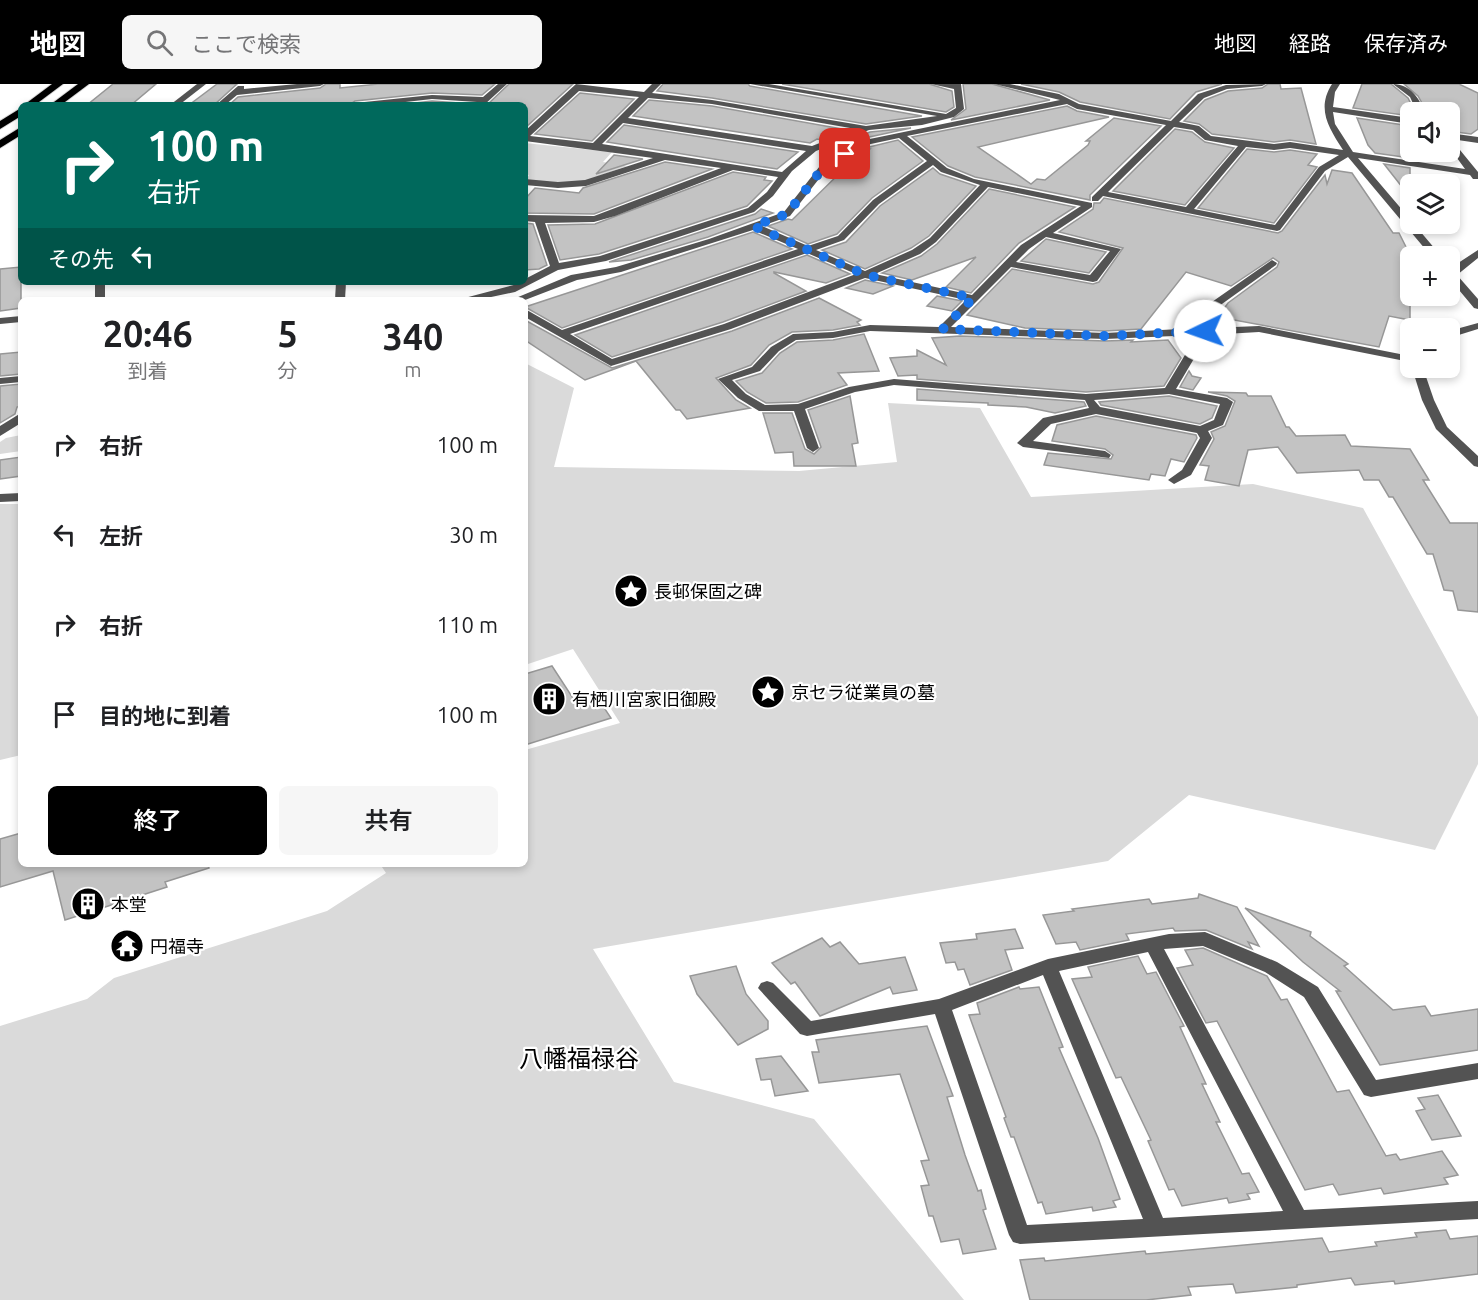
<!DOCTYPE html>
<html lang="ja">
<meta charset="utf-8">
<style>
body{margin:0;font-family:Ubuntu,"Noto Sans JP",sans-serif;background:#f6f6f6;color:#202124;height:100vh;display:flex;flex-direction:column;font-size:22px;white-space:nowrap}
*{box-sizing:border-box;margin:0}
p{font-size:20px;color:#757577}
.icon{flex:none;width:33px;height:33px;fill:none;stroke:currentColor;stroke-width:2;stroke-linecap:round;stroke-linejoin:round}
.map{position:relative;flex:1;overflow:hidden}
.panel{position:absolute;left:18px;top:213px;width:510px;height:570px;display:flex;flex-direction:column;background:#fff;border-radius:9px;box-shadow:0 3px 9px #0003}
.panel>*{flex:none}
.top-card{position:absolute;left:18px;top:18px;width:510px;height:183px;border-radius:9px;box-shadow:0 3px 9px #0003;background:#00695c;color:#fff;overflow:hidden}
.controls{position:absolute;left:1400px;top:18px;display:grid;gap:12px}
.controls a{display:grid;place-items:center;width:60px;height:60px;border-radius:9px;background:#fff;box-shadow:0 3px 9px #0003;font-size:30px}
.pin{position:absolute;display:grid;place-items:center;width:51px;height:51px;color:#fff;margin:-26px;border-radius:12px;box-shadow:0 3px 9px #0006}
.me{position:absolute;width:66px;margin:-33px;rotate:267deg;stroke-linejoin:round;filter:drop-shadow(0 0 4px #0008)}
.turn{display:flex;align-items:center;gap:21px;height:126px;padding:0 30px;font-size:27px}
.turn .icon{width:78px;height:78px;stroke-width:2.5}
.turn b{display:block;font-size:42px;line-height:51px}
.then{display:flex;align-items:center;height:57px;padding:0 30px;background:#0003;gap:12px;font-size:22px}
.eta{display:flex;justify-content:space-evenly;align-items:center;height:102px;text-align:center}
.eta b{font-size:36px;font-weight:600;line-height:42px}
.primary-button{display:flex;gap:12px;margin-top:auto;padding:12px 30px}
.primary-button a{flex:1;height:69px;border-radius:9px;background:#000;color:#fff;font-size:24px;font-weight:600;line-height:69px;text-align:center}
.primary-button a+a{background:#f6f6f6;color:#202124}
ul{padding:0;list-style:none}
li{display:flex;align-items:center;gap:18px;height:90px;padding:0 30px}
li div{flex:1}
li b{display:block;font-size:22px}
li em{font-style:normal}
header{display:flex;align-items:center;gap:36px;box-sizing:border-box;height:84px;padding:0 30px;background:#000;color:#fff}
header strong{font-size:28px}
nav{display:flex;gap:33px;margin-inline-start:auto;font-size:21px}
.search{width:420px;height:54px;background:#f6f6f6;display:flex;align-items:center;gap:15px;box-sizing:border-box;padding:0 21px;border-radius:9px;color:#757577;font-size:22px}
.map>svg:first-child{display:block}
</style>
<header>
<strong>地図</strong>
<div class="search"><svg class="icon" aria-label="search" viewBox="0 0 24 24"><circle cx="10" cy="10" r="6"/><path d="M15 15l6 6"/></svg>ここで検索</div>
<nav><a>地図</a><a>経路</a><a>保存済み</a></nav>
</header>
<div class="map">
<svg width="1478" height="1216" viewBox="0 0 1478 1216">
<rect width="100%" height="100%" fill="#fff"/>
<g fill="#dadada">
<path d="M525,59L612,68L603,78L627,82L585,97L568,99L526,96L529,91L525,90Z"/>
<path d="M525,279L574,304L554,383L799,387L897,378L888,319L980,324L1031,413L1253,400L1363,424L1478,633V680L1435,766L1189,711L1108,777L593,865L674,998L814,1035L964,1216H0V942L87,915L114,894L327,827L386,789L380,780H525V666L620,639L573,565L525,581Z"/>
<path d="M21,351V367L0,370V358L6,354Z"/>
<path d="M0,420H21V671L0,676Z"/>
</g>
<g fill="#c3c3c3" stroke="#979797" stroke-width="1.5">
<path d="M113,0H156L131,21H87Z"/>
<path d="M217,0H237L214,21H189Z"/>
<path d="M326,0H340V4L378,0H495L482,11L432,9L355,17L349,21H229L238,13L320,4Z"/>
<path d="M509,0H573L525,44V21H487Z"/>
<path d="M663,0H748L750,2L922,32L866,40L712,14L657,7Z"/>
<path d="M782,0H929L952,7L954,23L946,28Z"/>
<path d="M963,0H992L1050,16L951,36L966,25Z"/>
<path d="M1021,0H1222L1196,8L1170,35L1080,18L1059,8Z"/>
<path d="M1268,0H1280L1281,5L1301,4L1316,60L1290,56L1274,58L1212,50L1199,40L1184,37L1205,16L1228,7L1262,4Z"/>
<path d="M1362,0H1391L1408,14L1415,28H1410V32L1353,24Z"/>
<path d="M1404,0H1459L1478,9V45L1471,50L1449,47V28H1427L1418,12Z"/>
<path d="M580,9L634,15L592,57L535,50Z"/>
<path d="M649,16L712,22L848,46L822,56L817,55L810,59L633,32Z"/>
<path d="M432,17L473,20L399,21Z"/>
<path d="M1067,22L1077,27L1109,33L978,63L1031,100L1037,95L1045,96L1088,61L1090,57H1086L1114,34L1161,42L1090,111V116L975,93L948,82L912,53Z"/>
<path d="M1357,34L1410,42V74L1375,69L1368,61Z"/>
<path d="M624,41L798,68L777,85L607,58Z"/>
<path d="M911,44L860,55L848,61L841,60L870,48Z"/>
<path d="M1175,45L1192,48L1205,58L1234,64L1185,121L1113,107Z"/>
<path d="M898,56L923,77L872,114L837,150L808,160L768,142L788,135L792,136L849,80L870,65L865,64Z"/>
<path d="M1247,65L1274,68L1290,66L1317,70L1308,81L1317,83L1274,139L1198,124Z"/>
<path d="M614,71L643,75L596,90Z"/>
<path d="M665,78L712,85L594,130L525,129V115L535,104L579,109L583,104Z"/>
<path d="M1384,80L1410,84V113Z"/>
<path d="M933,84L940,90L976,102L929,152L911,164L865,185L822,166L846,158L880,122Z"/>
<path d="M1332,86L1352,89L1393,149H1399L1410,171V236L1389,232L1379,263L1218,233L1228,219L1277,183L1279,178L1273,174L1231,202L1186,188L1141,245L1105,247L1025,244L967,231L1012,185L1093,200L1099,198L1123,164L1059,148L1093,125L1094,119H1100L1104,114L1278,149L1282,147L1325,91L1327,100Z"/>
<path d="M733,88L766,93L764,96L772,97L747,122L599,170L560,176L548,141L595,140Z"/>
<path d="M989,105L1075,123L1019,159L971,209L946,203L976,173L912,196L882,189L921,172L937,160Z"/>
<path d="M761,125L773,129L708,153L631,176L609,178L755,130Z"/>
<path d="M525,139L533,140L547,181L539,185L525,186Z"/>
<path d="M753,148L792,165L562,244L525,223Z"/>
<path d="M1046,155L1106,168L1089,189L1021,177Z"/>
<path d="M807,171L850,190L826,199L774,188V189L806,207L723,238L612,273L575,251Z"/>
<path d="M21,183V224L0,227V185Z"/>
<path d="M865,196L893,202L873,210L846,204Z"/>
<path d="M937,212L962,217L952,227L927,222Z"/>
<path d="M819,214L861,236L857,238L860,241L833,246L792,248L769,261L751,281L716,294L736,316L750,324L687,335L680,326H676L636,277L585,296L525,256V236L612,284L732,247Z"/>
<path d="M864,250L879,287L838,289L847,301L798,318L766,319L747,308L736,297L762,289L780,269L797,258L833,256Z"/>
<path d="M960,252L1105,257L1133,256L1131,258L1168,256L1181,274L1164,302L1086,308L917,295V291L898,292L890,274L917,272V266L946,281L932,254Z"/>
<path d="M21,268V290L0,292V270Z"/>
<path d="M1189,287L1192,292L1201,294L1193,306L1180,303Z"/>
<path d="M21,300V322L17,323L15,330L0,339V302Z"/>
<path d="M917,305L1084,318L1086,322L1055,329L1026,323L988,321V319L917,316Z"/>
<path d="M1208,308L1246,309L1248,312H1271L1286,343H1289L1296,352L1345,351L1351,362L1410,365L1429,396H1423L1450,439H1478V528L1458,526L1453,507L1444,506L1433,470H1427L1393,413H1389L1379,396H1364L1359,386L1297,389L1278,363L1248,366L1239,402L1205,396L1209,382L1200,381L1214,355L1211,348L1225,342L1235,317L1227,312Z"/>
<path d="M850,312L858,359L852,360L856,382H794L793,368L775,369L763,329H792L805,365L814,370L821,363L808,326Z"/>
<path d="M1169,312L1217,322L1212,334L1200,340L1101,321L1099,318Z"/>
<path d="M1096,332L1196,351L1197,354L1184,378L1171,375L1165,392L1151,390L1149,396L1044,381L1048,369L1111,375L1113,371L1105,365L1052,357L1057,341Z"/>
<path d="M21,373V392L0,395V376Z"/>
<path d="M552,582L578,622L599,616L611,634L525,661V590Z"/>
<path d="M21,749V780H208L209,784L165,798L167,803L65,836L53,787L0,803V755Z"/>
<path d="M1199,810L1237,823L1259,862L1248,858L1252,865L1206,846L1175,847L1173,844L1126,850L1129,856L1080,866L1076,858L1056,860L1043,831L1074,827L1072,825L1149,815L1152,820L1198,814Z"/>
<path d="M1245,824L1311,848L1310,852L1348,880L1344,882L1393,926L1425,922L1431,932L1478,925V966L1380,981L1336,907H1340L1303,878Z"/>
<path d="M1015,845L1023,864L1005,866L1012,886L970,901L964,885L958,886L955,878L946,879L940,859L977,855L976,850Z"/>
<path d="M822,854L830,863L840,858L859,880L905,873L917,906L893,910L890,903L820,932L795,898L791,900L772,879Z"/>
<path d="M1203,864L1267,892L1281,916L1287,915L1337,1008L1349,1006L1386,1072L1396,1070L1400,1076L1442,1067L1458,1091L1444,1094L1448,1100L1384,1110L1381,1104L1339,1111L1333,1100L1305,1106L1217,937L1206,939L1177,884L1193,881L1185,866Z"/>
<path d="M1138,872L1147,890L1156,888L1184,942L1180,943L1206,1000H1202L1220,1038H1216L1242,1090L1249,1089L1259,1108L1247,1110L1250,1115L1229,1119L1227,1114L1182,1122L1174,1105L1169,1106L1148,1057L1151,1056L1121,993L1116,994L1072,895L1092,893L1088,883Z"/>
<path d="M736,882L746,910L768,937V945L738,961L697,910L690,892Z"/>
<path d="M1019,903L1020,905L1039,903L1063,963L1059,964L1098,1054L1120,1115L1113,1117L1116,1123L1093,1127L1092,1123L1046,1130L1042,1118L1038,1119L1014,1053H1011L1004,1034L1006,1033L969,931L980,930L977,919Z"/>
<path d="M927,942L953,1012L947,1013L965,1071L978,1107L981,1106L986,1125L983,1126L996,1165L963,1170L959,1155L941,1158L933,1132H929L921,1102L929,1101L921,1077L929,1076L900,990L819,999L812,968H819L816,956Z"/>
<path d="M781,972L808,1007L775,1012L771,995L761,996L756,975Z"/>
<path d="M1438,1011L1461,1052L1432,1056L1416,1027L1425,1025L1418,1014Z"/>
<path d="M1446,1146L1450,1155L1478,1152V1190L1395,1200L1394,1197L1355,1201L1351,1194L1297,1201V1203L1236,1209L1233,1200L1188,1203L1191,1211L1146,1216H1030L1020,1176L1044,1174L1045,1177L1145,1167L1146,1170L1322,1154L1329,1168L1377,1162L1375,1158L1417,1153L1415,1149Z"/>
</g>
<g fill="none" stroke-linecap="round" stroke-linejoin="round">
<defs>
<g id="highway">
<path d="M52,0H63L35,21H24Z"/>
<path d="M78,0H89L61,21H50Z"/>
<path d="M21,24V32L0,45V37Z"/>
<path d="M21,43V51L0,64V56Z"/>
</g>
</defs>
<use href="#highway" stroke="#dbdbdb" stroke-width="2"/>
<g fill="#535353" fill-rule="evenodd">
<path d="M197,0H206L179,21H170Z"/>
<path d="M297,0H324L320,2L237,11L225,21H216L238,2H244V5Z"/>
<path d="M498,0H507L484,21H475L477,18L432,15L379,21H351L355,19L432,11L483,13Z"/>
<path d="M576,0L644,8L652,0H661L652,9L712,16L866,42L937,32L750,0H769L946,30L956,24L954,5L931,0H961L964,25L954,33L922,41L869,46L816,67L792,87L773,112L754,128L606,177L558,186L515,208L477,216H457L525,198V195L550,182L535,138L525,137V131L594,132L721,84L665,76L586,102L558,104L525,101V95L558,98L585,96L653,74L525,57V47ZM579,7L639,13L593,59L530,52ZM648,14L712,20L856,45L812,62L628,34ZM623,39L806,67L782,88L602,60ZM733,86L778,93L767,108L748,124L600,172L559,179L545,139L594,138L615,132Z"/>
<path d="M994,0H1010L1059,10L1079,20L1171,37L1198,10L1226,1L1266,0L1262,2L1227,5L1204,14L1179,38L1199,42L1211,52L1274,60L1290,58L1343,66C1329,44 1316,25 1332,0H1340L1335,8L1333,23L1410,34V40L1333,28L1335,40L1353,68L1465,85L1449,63V49L1478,53V59L1451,55L1478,88V95H1473L1470,91L1358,74L1410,135V140H1414L1441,172H1431L1348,73L1325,87L1280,146L1277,147L1103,112L1098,117H1092V113L1166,41L1077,25L1067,20L907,52L947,84L974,95L1092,119V123L1053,149L1121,165L1097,197L1093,198L1011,183L951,243L1105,249L1199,244V227L1272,176L1277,179L1276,181L1208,230L1210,244L1259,242L1410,272V278L1259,248L1208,251L1176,305L1227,314L1233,318L1223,341L1208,347L1212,354L1191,391L1174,400L1168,396L1182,386L1200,354L1197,349L1096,330L1051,340L1033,357L1105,367L1111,371L1109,374L1023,363L1017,359L1043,334L1089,324L1085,316L894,301L855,308L805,325L819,364L813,368L807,364L794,327H759L738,314L718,295L752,283L771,263L793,250L833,248L870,241L939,243L966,216L865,194L731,245L611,282L525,233V225L562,246L798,165L753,146L621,188L577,196L525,216H511L571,191L616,183L709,155L784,128L823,78L860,57L1060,16ZM1174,43L1193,46L1205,56L1238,62L1186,123L1108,108ZM899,54L927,77L873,116L838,152L808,162L762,142L790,132L829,82L866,61ZM1246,63L1274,66L1290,64L1339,71L1319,83L1275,141L1194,125ZM933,81L941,88L980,101L930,154L912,166L865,187L816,166L844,156L879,120ZM988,103L1081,122L1021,161L972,211L875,190L920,170L936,158ZM1046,153L1110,167L1090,191L1016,178L1029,165ZM807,169L856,190L724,240L612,275L570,250ZM870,247L1105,255L1197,251L1165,304L1086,310L894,295L849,303L798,320L765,321L746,310L732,296L760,287L779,267L796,256L833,254ZM1169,310L1220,320L1214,336L1200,342L1100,323L1094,316Z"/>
<path d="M1393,0C1410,0 1419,14 1425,28H1417L1410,13Z"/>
<path d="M1478,166V174L1457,191L1478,215V225L1474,224L1449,194V185Z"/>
<rect x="95" y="198" width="10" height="18"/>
<path d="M336,198H346L345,216H335Z"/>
<path d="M21,232V238L0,240V234Z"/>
<path d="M1478,239V245L1449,254V247Z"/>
<path d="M1412,284H1423L1434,316L1447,343L1478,372V383L1474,382L1436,345L1422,316Z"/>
<path d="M21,292V298L0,300V294Z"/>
<path d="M21,329V339L0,352V342Z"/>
<path d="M21,409V417L0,418V410Z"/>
<path d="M1205,848L1277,878L1318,903L1376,996L1478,979V995L1371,1013L1364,1011L1304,913L1265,888L1203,862L1164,865L1304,1126L1478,1117V1135L1020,1160L1013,1158L1009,1151L935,930L807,952L800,950L758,904L761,899L767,897L773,899L811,937L939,915L1048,875L1169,850ZM1148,868L1283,1127L1163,1134L1059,887ZM1043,891L1143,1135L1027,1141L952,926Z"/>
</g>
<use href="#highway" fill="#000" fill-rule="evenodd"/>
</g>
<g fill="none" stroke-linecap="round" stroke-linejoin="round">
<path stroke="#1a73e8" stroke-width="10" stroke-dasharray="0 18" d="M845,70L826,80L787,130L753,142L866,191L973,214L943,245L1105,252L1205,247"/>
</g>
<defs>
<symbol id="sight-disc" viewBox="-11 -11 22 22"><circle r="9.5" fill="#000" stroke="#fff"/><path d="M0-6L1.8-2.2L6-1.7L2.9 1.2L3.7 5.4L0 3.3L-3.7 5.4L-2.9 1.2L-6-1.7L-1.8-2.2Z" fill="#fff"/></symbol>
<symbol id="building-disc" viewBox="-11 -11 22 22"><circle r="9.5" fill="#000" stroke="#fff"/><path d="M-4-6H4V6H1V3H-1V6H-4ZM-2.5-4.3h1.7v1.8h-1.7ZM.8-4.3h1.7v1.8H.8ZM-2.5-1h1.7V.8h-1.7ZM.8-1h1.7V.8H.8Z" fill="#fff"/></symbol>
<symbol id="temple-disc" viewBox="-11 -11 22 22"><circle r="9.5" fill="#000" stroke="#fff"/><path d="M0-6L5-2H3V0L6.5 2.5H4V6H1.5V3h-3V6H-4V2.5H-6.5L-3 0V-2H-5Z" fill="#fff"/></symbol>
</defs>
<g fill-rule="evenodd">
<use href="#sight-disc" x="612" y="488" width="38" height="38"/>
<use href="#sight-disc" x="749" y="589" width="38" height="38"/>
<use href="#building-disc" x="530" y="596" width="38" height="38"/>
<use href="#building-disc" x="69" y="801" width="38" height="38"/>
<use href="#temple-disc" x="108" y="843" width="38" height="38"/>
</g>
<g text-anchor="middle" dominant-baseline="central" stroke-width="4.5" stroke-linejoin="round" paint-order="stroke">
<g font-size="18" fill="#000" stroke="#fff" text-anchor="start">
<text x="654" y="507">長邨保固之碑</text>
<text x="791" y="608">京セラ従業員の墓</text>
<text x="572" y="615">有栖川宮家旧御殿</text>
<text x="111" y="820">本堂</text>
<text x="150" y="862">円福寺</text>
</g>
<g font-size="24" fill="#000" stroke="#fff">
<text x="579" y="974">八幡福禄谷</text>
</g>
</g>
</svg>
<div class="controls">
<a><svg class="icon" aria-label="sound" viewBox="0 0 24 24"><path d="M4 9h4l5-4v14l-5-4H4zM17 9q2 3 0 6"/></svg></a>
<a><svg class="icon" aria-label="layers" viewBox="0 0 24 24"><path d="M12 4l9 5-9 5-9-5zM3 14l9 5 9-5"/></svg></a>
<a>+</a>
<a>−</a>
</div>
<div class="pin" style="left:845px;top:70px;background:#d93025"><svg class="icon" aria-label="arrive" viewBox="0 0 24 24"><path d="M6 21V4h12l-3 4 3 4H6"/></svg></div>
<svg class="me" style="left:1205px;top:247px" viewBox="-20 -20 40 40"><circle r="19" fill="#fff"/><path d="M0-13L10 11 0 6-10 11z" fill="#1a73e8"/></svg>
<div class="top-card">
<div class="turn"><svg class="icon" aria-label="right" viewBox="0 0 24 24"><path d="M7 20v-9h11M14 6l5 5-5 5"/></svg><div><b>100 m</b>右折</div></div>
<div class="then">その先<svg class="icon" aria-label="left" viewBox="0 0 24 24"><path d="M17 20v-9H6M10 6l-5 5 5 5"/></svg></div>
</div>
<section class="panel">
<div class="eta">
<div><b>20:46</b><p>到着</p></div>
<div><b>5</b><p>分</p></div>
<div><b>340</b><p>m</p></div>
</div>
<ul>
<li><svg class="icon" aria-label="right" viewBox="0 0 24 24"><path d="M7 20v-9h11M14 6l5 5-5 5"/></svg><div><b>右折</b></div><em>100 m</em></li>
<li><svg class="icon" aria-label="left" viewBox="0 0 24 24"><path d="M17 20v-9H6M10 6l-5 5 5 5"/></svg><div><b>左折</b></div><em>30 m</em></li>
<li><svg class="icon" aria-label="right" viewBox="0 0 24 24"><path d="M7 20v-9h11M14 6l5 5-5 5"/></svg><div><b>右折</b></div><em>110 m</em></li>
<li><svg class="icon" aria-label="arrive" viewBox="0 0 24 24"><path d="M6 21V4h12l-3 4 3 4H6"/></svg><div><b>目的地に到着</b></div><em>100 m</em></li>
</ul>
<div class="primary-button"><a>終了</a><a>共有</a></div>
</section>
</div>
